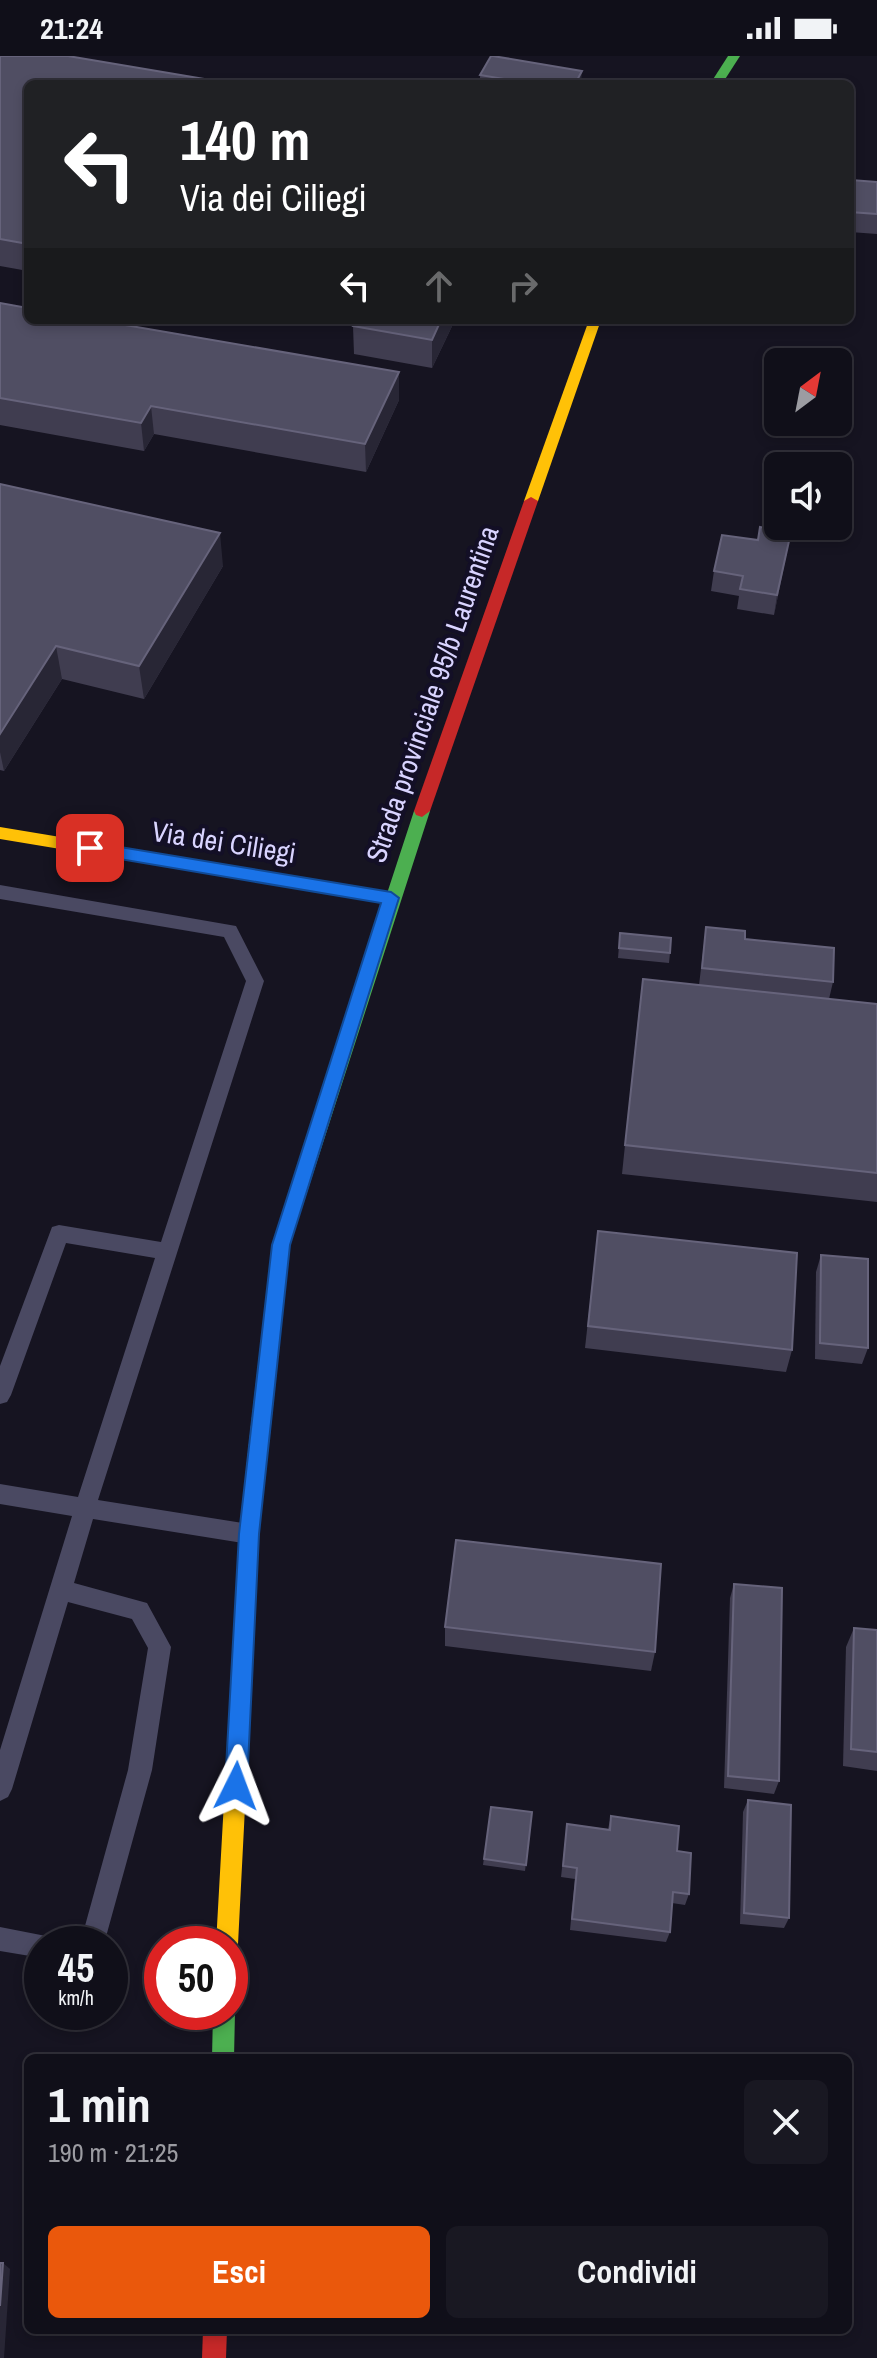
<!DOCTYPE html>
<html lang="it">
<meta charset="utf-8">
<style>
body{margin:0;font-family:"Archivo Narrow",sans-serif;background:#191822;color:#f1f3f6;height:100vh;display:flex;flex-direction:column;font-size:30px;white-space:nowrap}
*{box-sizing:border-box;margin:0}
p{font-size:26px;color:#9c9ca2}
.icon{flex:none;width:44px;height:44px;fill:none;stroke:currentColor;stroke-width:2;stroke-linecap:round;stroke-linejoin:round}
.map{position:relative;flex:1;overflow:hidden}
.side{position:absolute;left:24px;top:1998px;width:828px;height:280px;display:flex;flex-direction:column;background:#100f19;border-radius:12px;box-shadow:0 4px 12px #0003,0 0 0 2px #302f38}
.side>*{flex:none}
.hud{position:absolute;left:24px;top:24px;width:830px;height:244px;border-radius:12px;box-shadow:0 4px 12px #0003,0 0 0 2px #302f38;background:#202124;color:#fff;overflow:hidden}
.needle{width:52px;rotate:32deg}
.fabs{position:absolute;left:764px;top:292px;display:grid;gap:16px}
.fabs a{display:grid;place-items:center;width:88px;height:88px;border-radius:12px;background:#100f19;box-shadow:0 4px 12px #0003,0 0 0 2px #302f38;font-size:40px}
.speed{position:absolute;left:24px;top:1870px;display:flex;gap:16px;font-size:40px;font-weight:700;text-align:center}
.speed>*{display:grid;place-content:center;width:104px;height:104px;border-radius:50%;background:#100f19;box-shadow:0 4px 12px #0003,0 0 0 2px #302f38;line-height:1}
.speed small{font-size:20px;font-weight:400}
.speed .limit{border:12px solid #d22;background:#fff;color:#111}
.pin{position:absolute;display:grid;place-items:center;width:68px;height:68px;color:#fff;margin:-34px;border-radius:16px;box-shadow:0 4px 12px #0006}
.me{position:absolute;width:88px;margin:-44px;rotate:3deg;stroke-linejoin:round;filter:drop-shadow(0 0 6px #0008)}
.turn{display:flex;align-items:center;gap:28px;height:168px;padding:0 24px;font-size:36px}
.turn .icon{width:104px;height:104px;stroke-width:2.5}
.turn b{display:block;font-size:56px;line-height:68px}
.lanes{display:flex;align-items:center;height:76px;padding:0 24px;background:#0003;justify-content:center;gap:40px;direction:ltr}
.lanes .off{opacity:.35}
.round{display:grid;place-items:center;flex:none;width:84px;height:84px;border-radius:12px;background:#191822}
.head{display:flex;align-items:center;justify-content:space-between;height:136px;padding:0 24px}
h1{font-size:48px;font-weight:700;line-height:60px}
.button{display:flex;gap:16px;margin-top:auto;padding:16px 24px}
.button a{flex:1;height:92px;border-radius:12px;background:#ea580c;color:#fff;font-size:32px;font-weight:700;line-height:92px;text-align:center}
.button a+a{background:#191822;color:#f1f3f6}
.status{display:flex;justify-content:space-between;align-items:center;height:56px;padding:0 40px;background:#100f19;direction:ltr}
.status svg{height:22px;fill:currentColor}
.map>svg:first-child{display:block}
</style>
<div class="status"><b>21:24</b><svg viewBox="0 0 49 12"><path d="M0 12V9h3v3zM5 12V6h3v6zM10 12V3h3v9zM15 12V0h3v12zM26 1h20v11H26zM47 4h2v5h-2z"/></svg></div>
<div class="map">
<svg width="877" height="2302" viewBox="0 0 877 2302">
<rect width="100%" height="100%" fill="#161421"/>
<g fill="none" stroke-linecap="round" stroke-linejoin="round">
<g fill="#4a4962" fill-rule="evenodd">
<path d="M0,829L236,870L264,925L98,1444L249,1468L257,1471L260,1478L257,1485L249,1488L93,1463L74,1527L147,1547L171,1591L152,1714L104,1888H80L128,1714L148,1592L132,1563L68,1546L12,1733L8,1741L0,1745V1694L72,1460L0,1448V1428L78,1441L155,1202L66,1187L11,1339L7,1346L0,1348V1310L52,1171L59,1169L161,1186L246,925L224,881L0,843Z"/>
<path d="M0,1871L51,1881L54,1888H42V1902L0,1895Z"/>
</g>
<g fill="#4caf50" fill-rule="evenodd">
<path d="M728,0H740L722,28H710Z"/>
<path d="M422,749L430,755L290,1189L271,1369L268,1375L261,1378L254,1375L251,1369L272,1189L414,755Z"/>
<path d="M230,1947L235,1956L234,2002H212L213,1956H230Z"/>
</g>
<g fill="#ffc107" fill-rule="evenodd">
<path d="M589,264H601L538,445L531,449L526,448L524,445Z"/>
<path d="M0,771L391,836L399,842L391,848L0,783Z"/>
<path d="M261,1360L268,1363L271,1369L259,1478L238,1888L235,1896L230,1898V1888H216L239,1478L251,1369L254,1363Z"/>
</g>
<g fill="#c62828" fill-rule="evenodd">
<path d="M531,441L538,445L430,755L422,761L416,759L414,755L524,445Z"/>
<path d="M203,2274H227L226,2302H202Z"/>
</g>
</g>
<g fill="#403d50">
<path d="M0,0L28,28V215L0,210Z"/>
<path d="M480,19L581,28H480Z"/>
<path d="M877,126V178L850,176V128Z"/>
<path d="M0,247L399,316V344L366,416L154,378L144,395L0,369Z"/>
<path d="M455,264L432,312L354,298L353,270Z"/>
<path d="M0,428L223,510L144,643L62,623L4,715L0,714Z"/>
<path d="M838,437L850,455L848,466L838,465Z"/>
<path d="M791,476L774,559L737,553L739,540L711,535L714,515L758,484Z"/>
<path d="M706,871L745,883L833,926L829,943L877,948V1146L622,1118L639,954L699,929Z"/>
<path d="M620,877L670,897L669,907L618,902Z"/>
<path d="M598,1175L792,1294L786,1316L585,1292Z"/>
<path d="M821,1199L868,1292L862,1308L815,1303L816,1216Z"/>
<path d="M734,1528L779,1725L774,1738L724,1732L730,1542Z"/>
<path d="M445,1571L655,1596L651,1615L445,1590Z"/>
<path d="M854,1572L877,1574V1715L843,1710L846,1591Z"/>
<path d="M748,1744L789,1862L784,1872L740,1868L743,1756Z"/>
<path d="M491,1751L532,1756L525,1815L483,1809Z"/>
<path d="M611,1760L677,1795L689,1838L685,1849L672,1847L670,1876L666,1886L570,1874L575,1823L561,1821L567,1768L608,1773Z"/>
</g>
<g fill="#282635">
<path d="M582,15L581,28H575Z"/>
<path d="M441,264H455L432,312V284Z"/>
<path d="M399,316V344L366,416L365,388Z"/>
<path d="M151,350L154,378L144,395L141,367Z"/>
<path d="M791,476L787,496L774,559L777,539Z"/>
<path d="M220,477L223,510L144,643L139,610Z"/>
<path d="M56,590L62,623L4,715L0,696V678Z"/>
<path d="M3,2207L10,2213L4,2302H0V2250Z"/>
</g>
<g fill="#504e63" stroke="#66637b" stroke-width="2">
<path d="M0,0H68L234,28H28V188L0,183Z"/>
<path d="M491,0H493L582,15L575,28H527L528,27L480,19Z"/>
<path d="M851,124L877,126V158L850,156Z"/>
<path d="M0,247L28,252V264H96L399,316L365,388L151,350L141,367L0,342Z"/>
<path d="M356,264H441L432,284L353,270Z"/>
<path d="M0,428L220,477L139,610L56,590L0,678Z"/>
<path d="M838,437H849L850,455L838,454Z"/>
<path d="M760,471L791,476L777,539L740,533L743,520L714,515L722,479L758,484Z"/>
<path d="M706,871L745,875V883L834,892L833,926L702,912Z"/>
<path d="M620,877L671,882L670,897L619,892Z"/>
<path d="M643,923L877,948V1117L625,1089Z"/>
<path d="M598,1175L797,1197L792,1294L588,1270Z"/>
<path d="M821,1199L868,1203V1292L820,1287Z"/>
<path d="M456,1484L661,1508L655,1596L445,1571Z"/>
<path d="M734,1528L782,1532L779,1725L728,1720Z"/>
<path d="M854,1572L877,1574V1696L851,1693Z"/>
<path d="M748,1744L791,1749L789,1862L744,1857Z"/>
<path d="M491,1751L532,1756L526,1809L484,1803Z"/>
<path d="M611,1760L679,1770L677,1795L691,1797L689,1838L673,1836L670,1876L572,1863L577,1812L563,1810L567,1768L610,1774Z"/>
<path d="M0,2207H3L0,2250Z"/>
</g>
<path fill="#1a73e8" stroke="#114b97" stroke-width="2" d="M90,786L391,836L399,842L290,1189L259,1478L247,1730L243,1738L236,1741L228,1738L225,1730L239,1478L272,1189L381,847L84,797V788Z"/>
<g text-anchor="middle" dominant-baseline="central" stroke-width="8" stroke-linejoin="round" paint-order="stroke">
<g font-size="28" fill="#d9d4ff" stroke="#130f26">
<text transform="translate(432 638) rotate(-71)">Strada provinciale 95/b Laurentina</text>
<text transform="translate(224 786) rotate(9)">Via dei Ciliegi</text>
</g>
</g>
</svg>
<div class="fabs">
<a><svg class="needle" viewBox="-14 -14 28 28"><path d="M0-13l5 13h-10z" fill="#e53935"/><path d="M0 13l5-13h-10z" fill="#9c9ca2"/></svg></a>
<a><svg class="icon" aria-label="sound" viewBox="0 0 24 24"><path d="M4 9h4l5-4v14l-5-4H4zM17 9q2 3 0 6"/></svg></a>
</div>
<div class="speed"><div>45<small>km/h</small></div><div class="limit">50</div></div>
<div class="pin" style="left:90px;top:792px;background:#d93025"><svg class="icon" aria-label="arrive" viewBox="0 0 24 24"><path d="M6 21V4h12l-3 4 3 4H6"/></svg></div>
<svg class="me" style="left:236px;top:1730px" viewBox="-20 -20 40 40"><path d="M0-17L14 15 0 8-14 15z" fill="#1a73e8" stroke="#fff" stroke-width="4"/></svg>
<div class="hud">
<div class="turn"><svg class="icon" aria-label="left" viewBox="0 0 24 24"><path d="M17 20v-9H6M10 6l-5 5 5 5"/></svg><div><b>140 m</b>Via dei Ciliegi</div></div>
<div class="lanes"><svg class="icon" aria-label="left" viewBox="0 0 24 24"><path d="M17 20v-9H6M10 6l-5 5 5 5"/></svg><svg class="icon off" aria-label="ahead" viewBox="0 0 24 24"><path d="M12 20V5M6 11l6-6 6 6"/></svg><svg class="icon off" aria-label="right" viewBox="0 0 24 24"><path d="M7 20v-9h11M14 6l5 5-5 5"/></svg></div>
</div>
<section class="side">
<div class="head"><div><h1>1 min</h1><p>190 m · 21:25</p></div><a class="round"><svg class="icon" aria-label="close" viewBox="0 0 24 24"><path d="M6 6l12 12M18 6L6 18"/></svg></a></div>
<div class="button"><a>Esci</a><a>Condividi</a></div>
</section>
</div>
